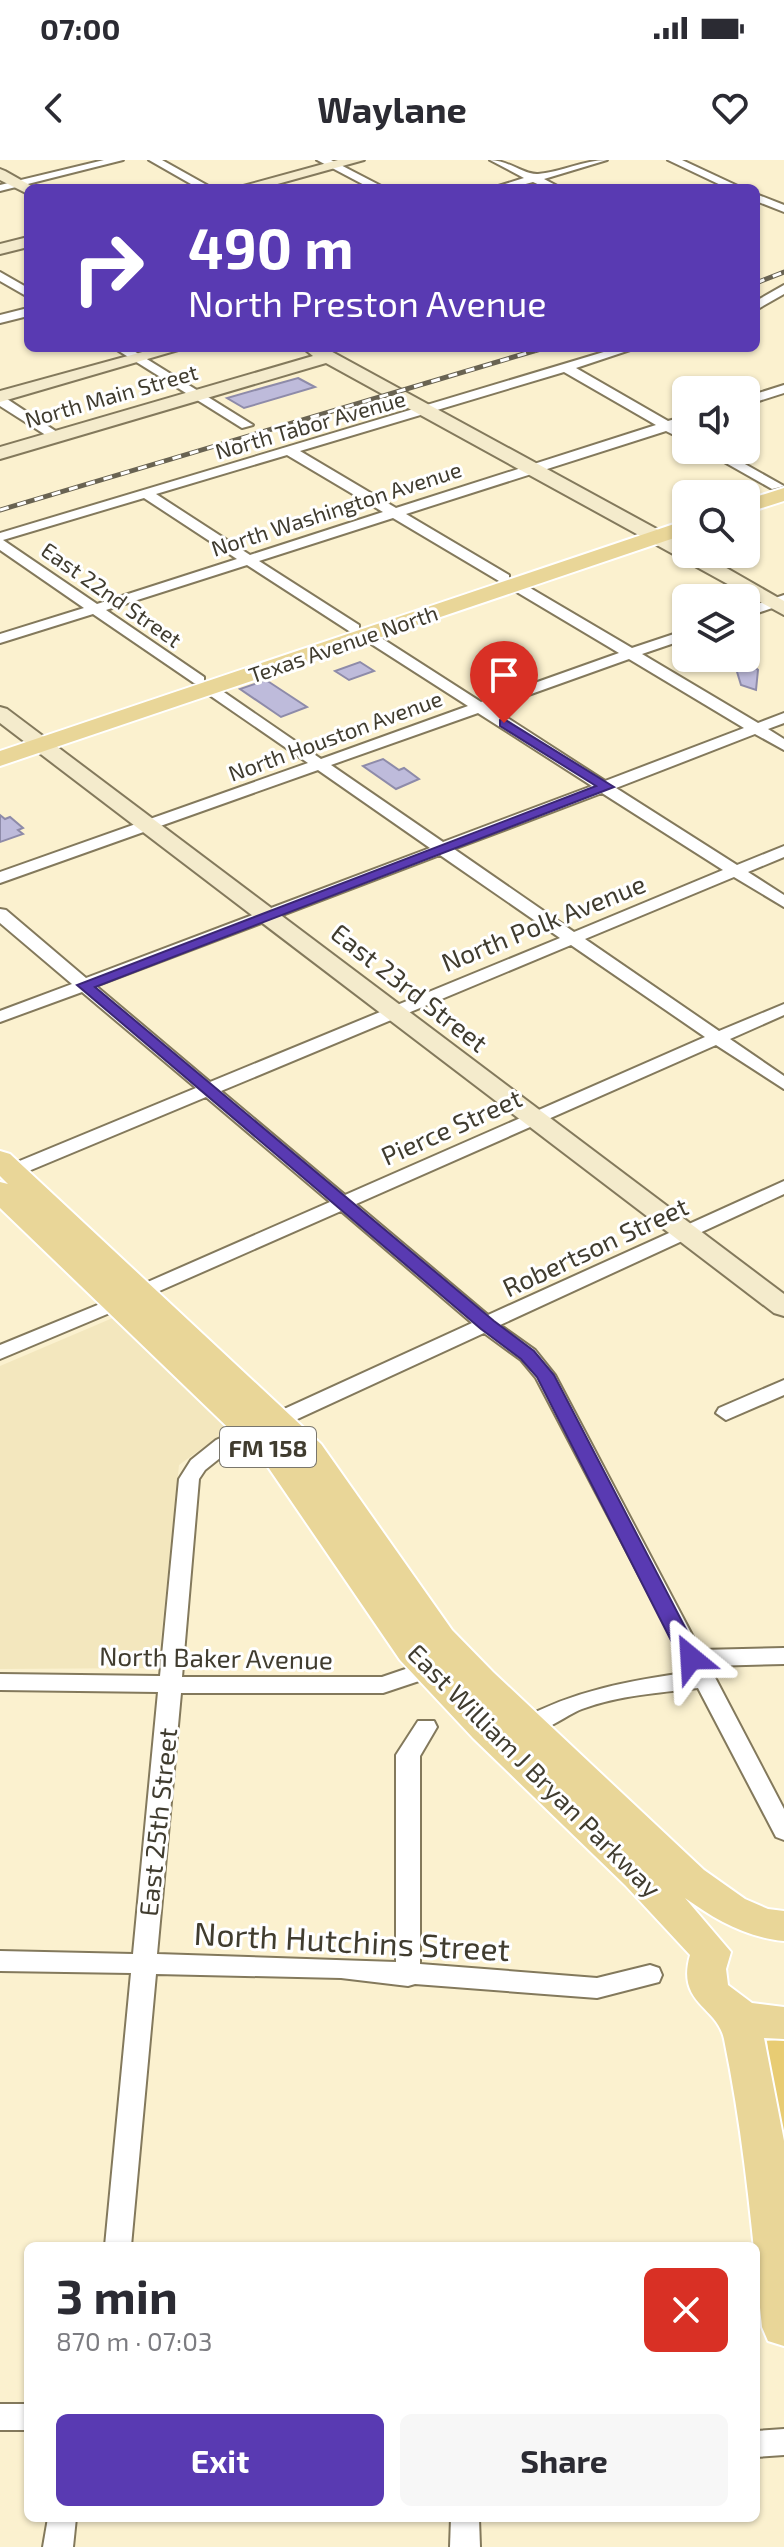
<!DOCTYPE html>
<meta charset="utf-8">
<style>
body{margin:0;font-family:"Exo 2",sans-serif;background:#f7f7f7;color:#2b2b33;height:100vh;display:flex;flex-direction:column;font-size:30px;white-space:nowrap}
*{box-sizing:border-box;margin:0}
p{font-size:26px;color:#7c7c81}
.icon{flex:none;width:44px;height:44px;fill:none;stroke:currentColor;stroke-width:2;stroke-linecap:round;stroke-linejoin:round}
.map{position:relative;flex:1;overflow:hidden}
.side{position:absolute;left:24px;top:2082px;width:736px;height:280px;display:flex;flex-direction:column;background:#fff;border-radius:12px;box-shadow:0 2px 6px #0004}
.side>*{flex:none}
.top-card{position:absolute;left:24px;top:24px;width:736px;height:168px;border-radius:12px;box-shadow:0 2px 6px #0004;background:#593ab2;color:#fff;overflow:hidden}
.tools{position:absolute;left:672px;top:216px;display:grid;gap:16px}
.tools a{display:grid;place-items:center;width:88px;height:88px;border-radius:12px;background:#fff;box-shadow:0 2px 6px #0004;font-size:40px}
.pin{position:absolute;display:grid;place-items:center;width:68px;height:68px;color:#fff;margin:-82px -34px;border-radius:50% 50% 50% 0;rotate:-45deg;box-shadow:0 0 8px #0007}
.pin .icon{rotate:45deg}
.me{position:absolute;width:88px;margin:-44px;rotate:333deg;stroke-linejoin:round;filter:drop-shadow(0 0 6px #0008)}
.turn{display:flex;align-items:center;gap:28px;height:168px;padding:0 32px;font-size:36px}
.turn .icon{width:104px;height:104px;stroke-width:2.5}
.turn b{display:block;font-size:56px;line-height:68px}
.round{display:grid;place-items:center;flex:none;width:84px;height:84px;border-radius:12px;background:#f7f7f7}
.headline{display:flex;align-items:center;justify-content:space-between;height:136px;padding:0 32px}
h1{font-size:48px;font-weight:700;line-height:60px}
.cta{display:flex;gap:16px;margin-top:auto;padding:16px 32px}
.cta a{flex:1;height:92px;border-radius:12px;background:#593ab2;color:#fff;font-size:32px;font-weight:700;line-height:92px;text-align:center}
.cta a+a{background:#f7f7f7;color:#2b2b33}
.status{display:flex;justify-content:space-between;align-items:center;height:56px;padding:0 40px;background:#fff;direction:ltr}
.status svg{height:22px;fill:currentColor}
header{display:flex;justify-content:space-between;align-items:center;height:104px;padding:0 32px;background:#fff;font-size:36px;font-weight:700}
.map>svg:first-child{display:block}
</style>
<div class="status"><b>07:00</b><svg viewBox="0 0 49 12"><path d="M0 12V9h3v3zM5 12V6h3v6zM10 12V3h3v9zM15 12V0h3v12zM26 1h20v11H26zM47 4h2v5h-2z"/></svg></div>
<header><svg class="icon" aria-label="back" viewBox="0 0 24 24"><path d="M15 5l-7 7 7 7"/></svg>Waylane<svg class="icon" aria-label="heart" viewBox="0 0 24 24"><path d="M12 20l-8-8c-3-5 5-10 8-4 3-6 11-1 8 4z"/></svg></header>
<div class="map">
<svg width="784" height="2387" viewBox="0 0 784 2387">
<rect width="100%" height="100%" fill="#fbf1cf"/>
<path fill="#f3e7be" d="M115,1157L231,1267L179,1305L158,1508L0,1509V1206Z"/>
<path fill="#e8cc73" d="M784,1879V2024L767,1881Z"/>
<g fill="#bebbdb" stroke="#8e8ba9" stroke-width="2">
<path d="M298,218L315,227L244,248L227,238Z"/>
<path d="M748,501L758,510L756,530L741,525L734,502Z"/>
<path d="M360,502L374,511L349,520L335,511Z"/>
<path d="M266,520L307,547L281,557L240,529Z"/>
<path d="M383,599L399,610L404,608L419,619L396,629L363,606Z"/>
<path d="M0,655L5,659L10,657L23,668L18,670L23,674L0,682Z"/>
</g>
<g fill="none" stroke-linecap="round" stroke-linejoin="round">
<defs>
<g id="street">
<path d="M104,0H123L0,31V25Z"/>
<path d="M149,0H162L212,28H198Z"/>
<path d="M317,0H331L385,28H370Z"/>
<path d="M490,0C508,0 524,15 538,14C562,12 583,0 607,0L544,19L561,28H546L533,22L511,28H492L524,18Z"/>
<path d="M668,0H682L742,28H727Z"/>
<path d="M756,34L784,45V52L756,41Z"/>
<path d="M0,112L28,128V137L0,121Z"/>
<path d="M784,125V134L756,150V141Z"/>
<path d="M28,148V156L0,163V155Z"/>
<path d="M114,188H129L253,265L242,268Z"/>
<path d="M617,188H636L576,208L668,261L686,256V264L678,267L686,272V281L666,271L406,354L509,415V421H499L393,358L259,401L359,465V471H349L247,405L106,450L204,517V523H194L93,454L0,483V474L84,448L0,390V373ZM564,212L656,265L396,348L300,291ZM287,295L383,352L250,395L156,334ZM144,338L237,399L97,444L3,380Z"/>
<path d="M784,225V233L746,245V237Z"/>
<path d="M0,236L4,237L63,276L52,279L0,246Z"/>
<path d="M703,290H720L784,326L772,329Z"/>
<path d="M510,422H520L632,488L686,470V479L642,494L758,563L784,553V563L768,569L784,579V590L755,574L616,628L737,705L784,686V697L748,712L784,735V747L734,717L585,779L719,871L784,844V855L730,879L784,916V929L716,885L356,1044L488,1155L784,1021V1034L500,1165L535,1190L555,1215L700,1490L784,1488V1504L709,1506L784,1649V1680L776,1677L698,1528C659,1533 619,1535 582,1549C564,1556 539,1578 520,1572L517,1566L520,1560C575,1530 629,1521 690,1512L536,1218L521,1200L484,1173L230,1290L205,1310L199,1319L182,1517H382L429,1501L437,1503L440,1509L437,1515L383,1533H181L157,1794L396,1802V1595L418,1561H434L437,1567L420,1596V1804L597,1818L650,1805L659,1808L662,1815L659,1822L597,1838L415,1824L408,1826L341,1818L156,1814L131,2086H105L131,1813L0,1811V1791L133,1794L158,1532L0,1530V1514L160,1516L179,1319L191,1300L216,1280L472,1163L341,1051L148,1136H134L131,1132L134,1128L330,1042L206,937L19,1015L12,1017L3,1011L5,1007L196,928L82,832L0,862V851L72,824L0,763V749L6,750L86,818L430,688L318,610L0,723V712L308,603L205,532V526H215L321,599L468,546L362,478V472H372L481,542L619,493L510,428ZM629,499L744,568L605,621L492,548ZM478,553L592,626L443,682L331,605ZM602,633L723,710L574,772L454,689ZM440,695L560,778L210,922L96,826ZM571,785L705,877L345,1035L221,931Z"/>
<path d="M784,435V444L746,457V448Z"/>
<path d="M117,1137L124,1139L127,1143L124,1147L0,1199V1185Z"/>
<path d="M784,1220V1235L726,1260L716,1253L719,1248Z"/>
<rect x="0" y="2244" width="28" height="26"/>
<path d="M784,2269V2295L756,2297V2271Z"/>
<path d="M48,2358H76L73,2387H43Z"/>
<path d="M451,2358H479L480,2387H450Z"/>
</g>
<g id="secondary">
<path d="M338,0H364L263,28H236Z"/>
<path d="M0,9L5,11L35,28H28V34L0,20Z"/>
<path d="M28,77V87L0,94V84Z"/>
<path d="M157,188H185L0,242V231Z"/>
<path d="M303,188H325L686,385V394H702L784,441V455L326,203L0,299V287L313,196Z"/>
<path d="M0,547L7,549L784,1134V1156L774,1153L0,563Z"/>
</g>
<g id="primary">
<path d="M784,328V341L746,353V340Z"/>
<path d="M686,360V374L0,606V591Z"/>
<path d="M0,991L10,994L321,1284L452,1470L493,1512L704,1710L745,1739L768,1749L784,1751V1781C745,1777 716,1760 685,1738L731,1792L726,1809L728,1825L752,1843L784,1847V1879L764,1878L784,1981V2186L768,2181L762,2167C752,2071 744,1976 724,1879C717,1846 676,1844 690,1795L625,1725L473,1578L400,1500L266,1304L0,1048V1022L8,1024L0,1016Z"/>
</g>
</defs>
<use href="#street" stroke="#83795c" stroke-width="4"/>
<use href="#secondary" stroke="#83795c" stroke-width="4"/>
<use href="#primary" stroke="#fff" stroke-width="4"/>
<use href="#street" fill="#fff" fill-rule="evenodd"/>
<use href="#secondary" fill="#f4ebcc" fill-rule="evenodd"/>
<use href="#primary" fill="#e9d698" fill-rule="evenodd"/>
<defs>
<g id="rail">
<path d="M756,123L784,112"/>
<path d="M0,350L544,188"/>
</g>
</defs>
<use href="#rail" stroke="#696352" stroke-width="5"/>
<use href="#rail" stroke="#fff" stroke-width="3" stroke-dasharray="9" stroke-linecap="butt"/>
</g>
<path fill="#593ab2" stroke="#3a2674" stroke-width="2" d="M504,559L614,627L95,827L494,1161L534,1191L554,1215L701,1498L691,1505L680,1498L537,1217L521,1199L481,1169L77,825L596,626L500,566V560Z"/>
<g text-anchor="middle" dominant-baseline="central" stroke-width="6" stroke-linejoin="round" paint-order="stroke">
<g font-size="22" fill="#403c2f" stroke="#fff">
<text transform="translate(111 235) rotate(-16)">North Main Street</text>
<text transform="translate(310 264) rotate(-16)">North Tabor Avenue</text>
<text transform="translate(336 348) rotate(-18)">North Washington Avenue</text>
<text transform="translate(112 434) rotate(35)">East 22nd Street</text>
<text transform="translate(343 483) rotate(-19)">Texas Avenue North</text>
<text transform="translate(335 575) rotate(-20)">North Houston Avenue</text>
</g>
<rect fill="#fff" stroke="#79766d" stroke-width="2" x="220" y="1267" width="96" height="40" rx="6"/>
<g font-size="24" font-weight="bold" fill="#403c2f">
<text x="268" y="1287">FM 158</text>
</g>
<g font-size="26" fill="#403c2f" stroke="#fff">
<text transform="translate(543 762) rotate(-22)">North Polk Avenue</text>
<text transform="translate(410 827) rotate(38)">East 23rd Street</text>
<text transform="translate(451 966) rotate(-24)">Pierce Street</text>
<text transform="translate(595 1086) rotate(-25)">Robertson Street</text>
<text transform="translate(216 1497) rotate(1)">North Baker Avenue</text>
<text transform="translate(535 1610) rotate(45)">East William J Bryan Parkway</text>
<text transform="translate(157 1662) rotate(-84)">East 25th Street</text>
</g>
<g font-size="32" fill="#403c2f" stroke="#fff">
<text transform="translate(352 1780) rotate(3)">North Hutchins Street</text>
</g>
</g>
</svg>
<div class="tools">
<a><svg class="icon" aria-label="sound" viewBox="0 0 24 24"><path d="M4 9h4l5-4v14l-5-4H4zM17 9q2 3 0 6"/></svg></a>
<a><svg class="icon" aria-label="search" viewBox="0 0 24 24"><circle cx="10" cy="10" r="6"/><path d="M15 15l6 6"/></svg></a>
<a><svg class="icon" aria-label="layers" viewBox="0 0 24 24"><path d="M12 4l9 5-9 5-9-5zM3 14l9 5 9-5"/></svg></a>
</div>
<div class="pin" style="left:504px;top:563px;background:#d93025"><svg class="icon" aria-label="arrive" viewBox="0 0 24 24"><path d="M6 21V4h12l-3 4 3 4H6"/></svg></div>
<svg class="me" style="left:691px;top:1498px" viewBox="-20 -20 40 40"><path d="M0-17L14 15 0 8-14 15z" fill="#593ab2" stroke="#fff" stroke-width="4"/></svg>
<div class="top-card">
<div class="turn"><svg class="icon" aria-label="right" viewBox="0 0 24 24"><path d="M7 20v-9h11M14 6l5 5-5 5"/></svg><div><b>490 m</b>North Preston Avenue</div></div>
</div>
<section class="side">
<div class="headline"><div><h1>3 min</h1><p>870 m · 07:03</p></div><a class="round" style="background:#d93025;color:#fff"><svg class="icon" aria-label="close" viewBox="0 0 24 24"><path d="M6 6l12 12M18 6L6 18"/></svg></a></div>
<div class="cta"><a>Exit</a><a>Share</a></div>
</section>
</div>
